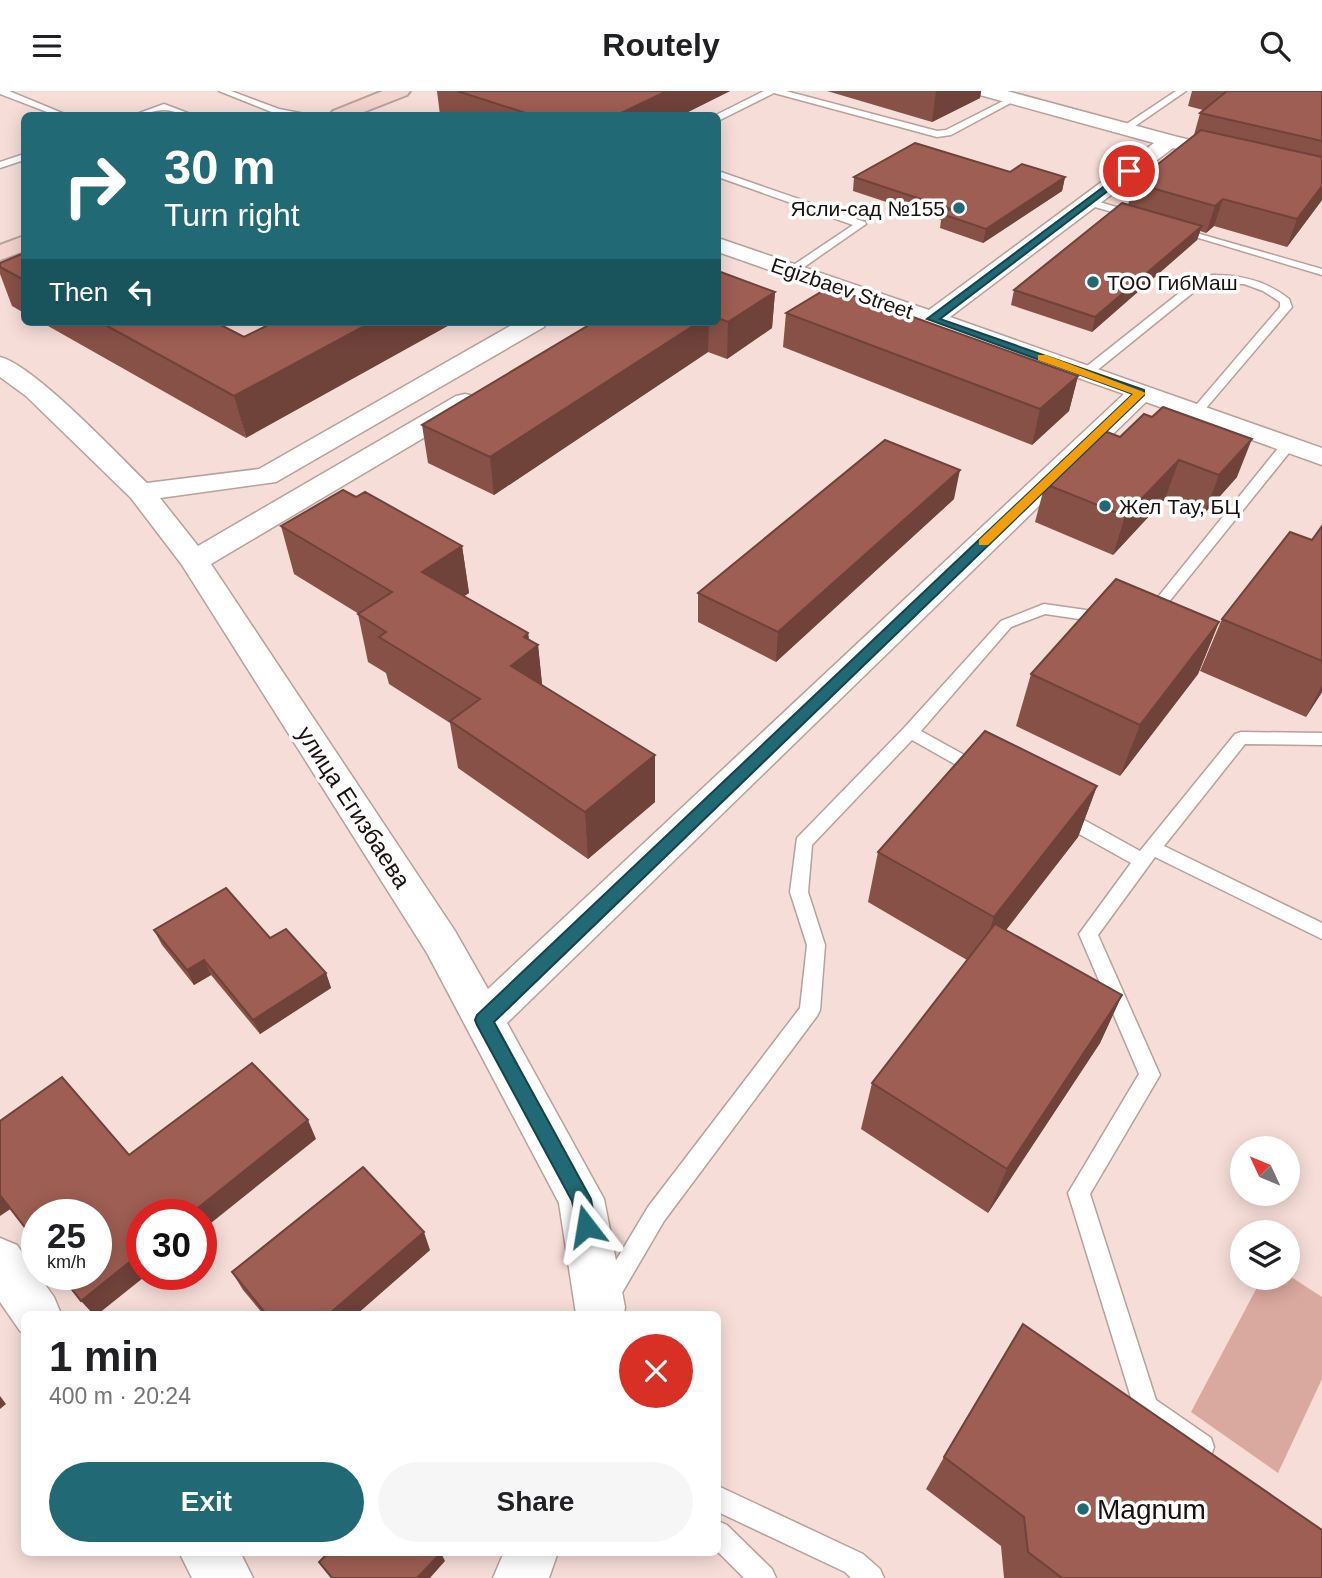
<!DOCTYPE html>
<meta charset="utf-8">
<style>
body{margin:0;font-family:Arial,sans-serif;background:#f6f6f6;color:#202124;height:100vh;display:flex;flex-direction:column;font-size:26px;white-space:nowrap}
*{box-sizing:border-box;margin:0}
p{font-size:23px;color:#757577}
.icon{flex:none;width:38px;height:38px;fill:none;stroke:currentColor;stroke-width:2;stroke-linecap:round;stroke-linejoin:round}
.map{position:relative;flex:1;overflow:hidden}
.sheet{position:absolute;left:21px;top:1220px;width:700px;height:245px;display:flex;flex-direction:column;background:#fff;border-radius:10px;box-shadow:0 4px 18px #0003}
.sheet>*{flex:none}
.top-card{position:absolute;left:21px;top:21px;width:700px;height:214px;border-radius:10px;box-shadow:0 4px 18px #0003;background:#206975;color:#fff;overflow:hidden}
.needle{width:46px;rotate:314deg}
.tools{position:absolute;left:1230px;top:1045px;display:grid;gap:14px}
.tools a{display:grid;place-items:center;width:70px;height:70px;border-radius:50%;background:#fff;box-shadow:0 4px 18px #0003;font-size:35px}
.speed{position:absolute;left:21px;top:1108px;display:flex;gap:14px;font-size:35px;font-weight:700;text-align:center}
.speed>*{display:grid;place-content:center;width:91px;height:91px;border-radius:50%;background:#fff;box-shadow:0 4px 18px #0003;line-height:1}
.speed small{font-size:18px;font-weight:400}
.speed .limit{border:10px solid #d22;background:#fff;color:#111}
.pin{position:absolute;display:grid;place-items:center;width:60px;height:60px;color:#fff;margin:-30px;border:4px solid #fff;border-radius:50%;box-shadow:0 2px 7px #0007}
.me{position:absolute;width:77px;margin:-38px;rotate:346deg;stroke-linejoin:round;filter:drop-shadow(0 0 5px #0008)}
.turn{display:flex;align-items:center;gap:24px;height:147px;padding:0 28px;font-size:32px}
.turn .icon{width:91px;height:91px;stroke-width:2.5}
.turn b{display:block;font-size:49px;line-height:60px}
.then{display:flex;align-items:center;height:66px;padding:0 28px;background:#0003;gap:14px;font-size:26px}
.round{display:grid;place-items:center;flex:none;width:74px;height:74px;border-radius:37px;background:#f6f6f6}
.overview{display:flex;align-items:center;justify-content:space-between;height:119px;padding:0 28px}
h1{font-size:42px;font-weight:700;line-height:52px}
.cta{display:flex;gap:14px;margin-top:auto;padding:14px 28px}
.cta a{flex:1;height:80px;border-radius:42px;background:#206975;color:#fff;font-size:28px;font-weight:700;line-height:80px;text-align:center}
.cta a+a{background:#f6f6f6;color:#202124}
header{display:flex;justify-content:space-between;align-items:center;height:91px;padding:0 28px;background:#fff;font-size:32px;font-weight:700}
.map>svg:first-child{display:block}
</style>
<header><svg class="icon" aria-label="menu" viewBox="0 0 24 24"><path d="M4 6h16M4 12h16M4 18h16"/></svg>Routely<svg class="icon" aria-label="search" viewBox="0 0 24 24"><circle cx="10" cy="10" r="6"/><path d="M15 15l6 6"/></svg></header>
<div class="map">
<svg width="1322" height="1487" viewBox="0 0 1322 1487">
<rect width="100%" height="100%" fill="#f7ddd8"/>
<path fill="#d9a89e" d="M1288,1184L1322,1206V1288L1278,1382L1191,1321L1262,1187L1288,1186Z"/>
<g fill="none" stroke-linecap="round" stroke-linejoin="round">
<defs>
<g id="service">
<path d="M0,0H9L67,24H55L0,3Z"/>
<path d="M219,0H231L279,18L310,24L274,22Z"/>
<path d="M764,0H786L937,40L946,39L1011,6L1018,8L951,44L937,46L774,2L718,30L716,24Z"/>
<path d="M1176,0H1186L1128,40H1122V36Z"/>
<path d="M164,13L193,24C182,25 173,19 164,19C153,19 145,25 134,24Z"/>
<path d="M24,63V69L0,77V71Z"/>
<path d="M718,80L865,131L866,133L797,181H789V177L853,134L718,86Z"/>
<path d="M1089,108L1140,123L1141,125L1136,128L1085,113V109Z"/>
<path d="M1172,135L1322,178V184L1172,139Z"/>
<path d="M1213,184C1241,184 1267,190 1289,208L1292,216L1201,323L1197,324L1191,320L1280,216V211L1263,200L1244,193L1205,192L1090,285H1082V279L1198,187Z"/>
<path d="M1288,350L1293,351V357L1160,522L1148,527L1143,525L1141,522L1150,516L1283,351Z"/>
<path d="M1044,513L1107,522L1114,527L1107,532L1045,523L1011,536L921,640L986,676L988,680L986,684H974L912,649L812,754L808,801L825,854L820,919L817,925L664,1130L616,1212L608,1215L600,1212L597,1204L600,1196L648,1116L800,917L807,854L790,801L797,747L904,637L1001,530Z"/>
<path d="M1241,641L1322,642V654L1245,653L1164,755L1322,832V848L1155,766L1098,844L1160,984L1090,1103L1156,1309L1211,1347L1214,1356L1211,1365L1202,1368L1137,1326L1068,1102L1139,983L1079,843L1131,772L1054,729L1051,724L1054,719H1066L1140,760L1235,643Z"/>
<path d="M718,1395L863,1463L880,1478L884,1487H851L845,1481L718,1421Z"/>
<path d="M718,1430L727,1434L772,1478L776,1487H744L718,1461Z"/>
</g>
<g id="minor">
<path d="M977,0H1007L1174,45L1322,81V93L1173,57L950,226L1322,357V374L1146,311L507,932L604,1108L625,1216L624,1223H576L559,1112L427,862L182,474L131,407L26,305L0,286V266C35,275 118,364 147,392L259,378L517,231H547L544,236L276,391L160,407L198,455L456,305L465,303L474,305L478,311L474,317L211,473L455,840L488,898L1124,303L718,161V147L929,219L1154,52L980,4Z"/>
<path d="M0,1147L17,1154L54,1206L61,1223H24V1242L20,1240L0,1211Z"/>
<path d="M179,1461H240L253,1487H192Z"/>
<path d="M504,1461H558L549,1487H493Z"/>
</g>
<g id="secondary">
<path d="M383,0H410L407,4L356,24H330L333,20Z"/>
<path d="M24,145V160L0,169V154Z"/>
</g>
</defs>
<use href="#service" stroke="#b8a09b" stroke-width="3"/>
<use href="#minor" stroke="#b8a09b" stroke-width="3"/>
<use href="#secondary" stroke="#b8a09b" stroke-width="4"/>
<use href="#service" fill="#fff" fill-rule="evenodd"/>
<use href="#minor" fill="#fff" fill-rule="evenodd"/>
<use href="#secondary" fill="#f4d3ce" fill-rule="evenodd"/>
</g>
<g fill="#885147">
<path d="M437,0H730L682,24H440Z"/>
<path d="M827,0H981L980,7L932,31Z"/>
<path d="M1192,0H1322V109L1287,156L1214,135L1206,142L1200,140L1197,149L1092,241L1011,214L1014,199L1128,114L1134,92L1194,44L1200,22L1203,19L1188,15Z"/>
<path d="M1010,81L1065,86L1062,100L983,152L940,137L941,129L853,100L854,86Z"/>
<path d="M24,162V222L12,215L0,183V172Z"/>
<path d="M718,180L775,201L772,237L727,268L708,261L494,404L428,372L422,334L594,231H718Z"/>
<path d="M786,222L1078,285L1069,320L1032,354L783,256Z"/>
<path d="M41,231H215L246,347Z"/>
<path d="M1120,346L1237,386L1204,423L1165,408L1113,464L1035,431L1045,393Z"/>
<path d="M954,408L776,571L698,531V502Z"/>
<path d="M281,435L462,455L469,502L464,505L528,542L529,548L538,554L542,594L655,664V711L588,768L458,677L450,632L389,593L386,582L368,571L358,523H359L294,483Z"/>
<path d="M1322,435V601L1306,626L1200,580L1222,528L1312,449Z"/>
<path d="M1219,531L1198,583L1120,685L1016,635L1031,583Z"/>
<path d="M1097,695L1078,746L1006,839L1122,904L1100,952L988,1122L861,1038L872,992L967,869L868,811L878,761Z"/>
<path d="M154,839L270,847L326,882L331,897L260,943L211,884L194,894L162,854Z"/>
<path d="M430,1159L357,1223H263L243,1199L232,1181Z"/>
<path d="M944,1366L1322,1487H1004L1001,1455L926,1398Z"/>
</g>
<g fill="#6f423a">
<path d="M667,0H730L682,24H617Z"/>
<path d="M936,0H981L980,7L932,31Z"/>
<path d="M1065,86L1062,100L983,152L986,138Z"/>
<path d="M1322,95V109L1287,156L1297,128Z"/>
<path d="M1223,108L1214,135L1206,142L1215,115Z"/>
<path d="M1202,135L1197,149L1092,241L1095,226Z"/>
<path d="M775,201L772,237L727,268L728,231Z"/>
<path d="M372,231H455L246,347L234,305Z"/>
<path d="M699,231H709L708,261L494,404L490,366Z"/>
<path d="M1078,285L1069,320L1032,354L1040,318Z"/>
<path d="M1252,348L1237,386L1204,423L1219,384Z"/>
<path d="M1179,369L1165,408L1113,464L1125,425Z"/>
<path d="M960,379L954,408L776,571L778,541Z"/>
<path d="M462,455L469,502L430,528L422,481Z"/>
<path d="M1219,531L1198,583L1120,685L1140,634Z"/>
<path d="M528,542L530,560L538,554L543,602L511,575L524,546Z"/>
<path d="M1322,594V601L1306,626Z"/>
<path d="M655,664V711L588,768L585,721Z"/>
<path d="M1097,695L1078,746L978,875L994,826Z"/>
<path d="M204,869L211,884L194,894L187,879Z"/>
<path d="M326,882L331,897L260,943L253,929Z"/>
<path d="M1122,904L1100,952L988,1122L1007,1078Z"/>
<path d="M308,1029L316,1048L201,1140V1124H189Z"/>
<path d="M0,1103L12,1117L0,1125Z"/>
<path d="M424,1141L430,1159L357,1223H329Z"/>
<path d="M142,1161V1183H148L98,1223H93L81,1210Z"/>
<path d="M0,1305L6,1313L0,1318Z"/>
<path d="M441,1462L445,1470L430,1487H417Z"/>
</g>
<g fill="#9e5e53" stroke="#6f423a" stroke-width="2">
<path d="M457,0H667L617,24H532Z"/>
<path d="M1227,0H1322V50L1200,22Z"/>
<path d="M1201,39L1322,66V95L1297,128L1223,108L1215,115L1134,92Z"/>
<path d="M915,52L1010,81L1022,73L1065,86L986,138L942,123L951,118L854,86Z"/>
<path d="M1122,112L1202,135L1095,226L1014,199Z"/>
<path d="M24,162V189L0,176V172Z"/>
<path d="M718,180L775,201L728,231L718,227Z"/>
<path d="M829,196L1078,285L1040,318L786,222Z"/>
<path d="M100,231H215L244,246L274,231H372L234,305Z"/>
<path d="M594,231H699L490,366L422,334Z"/>
<path d="M1163,316L1252,348L1219,384L1179,369L1125,425L1045,393L1102,339L1120,346L1144,323L1152,326Z"/>
<path d="M885,349L960,379L778,541L698,502Z"/>
<path d="M343,399L356,406L365,401L462,455L422,481L528,542L524,546L538,554L511,575L655,664L585,721L450,630L480,608L379,546L386,541L358,523L392,501L281,435Z"/>
<path d="M1322,435V570L1222,528L1290,441L1312,449Z"/>
<path d="M1116,488L1219,531L1140,634L1031,583Z"/>
<path d="M985,640L1097,695L994,826L878,761Z"/>
<path d="M226,797L270,847L286,838L326,882L253,929L204,869L187,879L154,839Z"/>
<path d="M995,833L1122,904L1007,1078L872,992Z"/>
<path d="M252,972L308,1029L189,1124H142V1161L81,1210L60,1183H96V1124H37V1152L0,1104V1030L62,986L129,1064Z"/>
<path d="M363,1076L424,1141L329,1223H266L232,1181Z"/>
<path d="M1023,1233L1322,1439V1487H1062L1028,1461L1024,1426L944,1366Z"/>
<path d="M329,1461H440L441,1462L417,1487H332L319,1471Z"/>
</g>
<path fill="#206975" stroke="#15444c" stroke-width="2" d="M1126,79L1134,80L940,228L1144,299V304L494,931L591,1108L596,1135L593,1142L586,1145L579,1142L572,1110L477,934L475,929L477,924L1133,303L927,228Z"/>
<path fill="#f59e0b" d="M1038,264H1046L1146,302L988,454H979V449L1133,303L1038,269Z"/>
<g fill="#206975" stroke="#fff" stroke-width="2.5">
<circle cx="959" cy="117" r="7"/>
<circle cx="1093" cy="191" r="7"/>
<circle cx="1105" cy="415" r="7"/>
<circle cx="1083" cy="1418" r="7"/>
</g>
<g text-anchor="middle" dominant-baseline="central" stroke-width="7" stroke-linejoin="round" paint-order="stroke">
<g font-size="21" fill="#1b1210" stroke="#fff" text-anchor="start">
<text x="945" y="117" text-anchor="end">Ясли-сад №155</text>
<text x="1107" y="191">ТОО ГибМаш</text>
<text x="1119" y="415">Жел Тау, БЦ</text>
</g>
<g font-size="21" fill="#1b1210" stroke="#fff">
<text transform="translate(842 197) rotate(19)">Egizbaev Street</text>
</g>
<g font-size="24" fill="#1b1210" stroke="#fff">
<text transform="translate(354 716) rotate(57)">улица Егизбаева</text>
</g>
<g font-size="28" fill="#1b1210" stroke="#fff" text-anchor="start">
<text x="1097" y="1418">Magnum</text>
</g>
</g>
</svg>
<div class="tools">
<a><svg class="needle" viewBox="-14 -14 28 28"><path d="M0-13l5 13h-10z" fill="#e53935"/><path d="M0 13l5-13h-10z" fill="#757577"/></svg></a>
<a><svg class="icon" aria-label="layers" viewBox="0 0 24 24"><path d="M12 4l9 5-9 5-9-5zM3 14l9 5 9-5"/></svg></a>
</div>
<div class="speed"><div>25<small>km/h</small></div><div class="limit">30</div></div>
<div class="pin" style="left:1129px;top:80px;background:#d93025"><svg class="icon" aria-label="arrive" viewBox="0 0 24 24"><path d="M6 21V4h12l-3 4 3 4H6"/></svg></div>
<svg class="me" style="left:586px;top:1135px" viewBox="-20 -20 40 40"><path d="M0-17L14 15 0 8-14 15z" fill="#206975" stroke="#fff" stroke-width="4"/></svg>
<div class="top-card">
<div class="turn"><svg class="icon" aria-label="right" viewBox="0 0 24 24"><path d="M7 20v-9h11M14 6l5 5-5 5"/></svg><div><b>30 m</b>Turn right</div></div>
<div class="then">Then<svg class="icon" aria-label="left" viewBox="0 0 24 24"><path d="M17 20v-9H6M10 6l-5 5 5 5"/></svg></div>
</div>
<section class="sheet">
<div class="overview"><div><h1>1 min</h1><p>400 m · 20:24</p></div><a class="round" style="background:#d93025;color:#fff"><svg class="icon" aria-label="close" viewBox="0 0 24 24"><path d="M6 6l12 12M18 6L6 18"/></svg></a></div>
<div class="cta"><a>Exit</a><a>Share</a></div>
</section>
</div>
